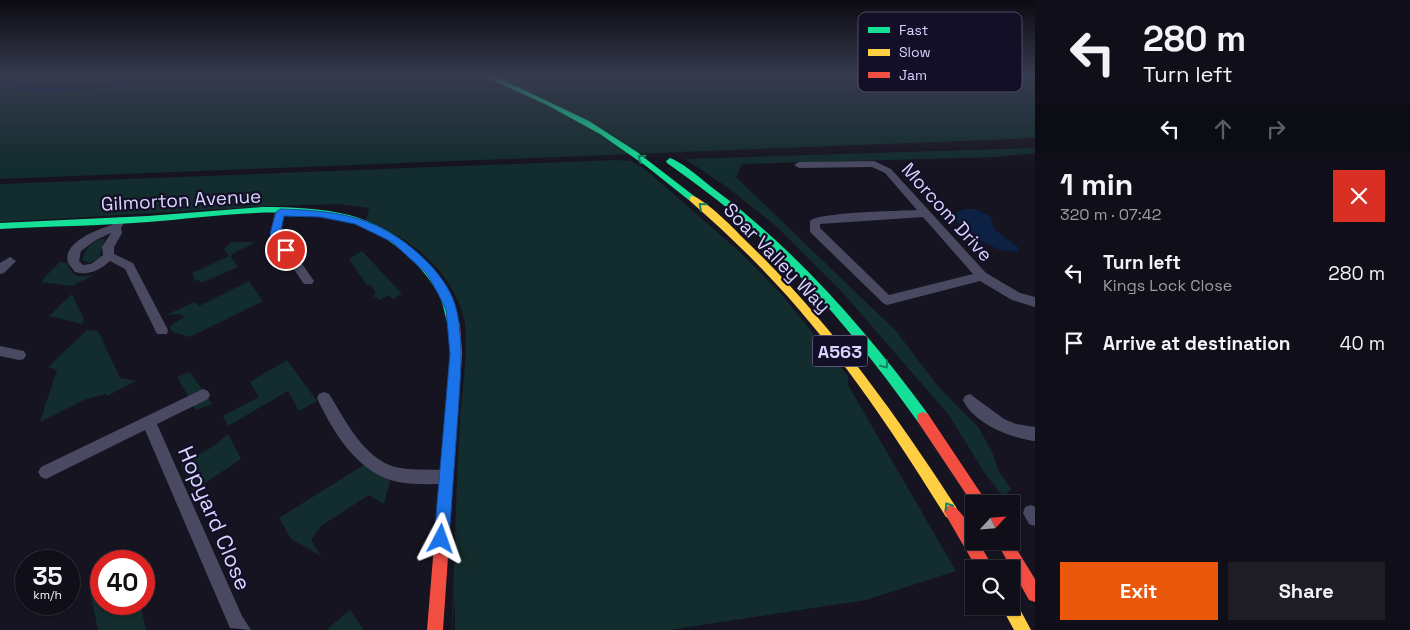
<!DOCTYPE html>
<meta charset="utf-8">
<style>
body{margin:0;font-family:"Space Grotesk",sans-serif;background:#1e1d26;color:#f1f3f6;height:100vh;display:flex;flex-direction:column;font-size:19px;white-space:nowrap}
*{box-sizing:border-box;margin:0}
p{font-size:16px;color:#9c9ca2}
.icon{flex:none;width:28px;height:28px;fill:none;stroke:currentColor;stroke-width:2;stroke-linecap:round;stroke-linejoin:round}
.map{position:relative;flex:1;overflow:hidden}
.side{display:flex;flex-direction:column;background:#100f19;width:375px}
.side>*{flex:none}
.top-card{background:#100f19;color:#f1f3f6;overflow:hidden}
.needle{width:32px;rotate:64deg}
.tools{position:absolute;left:965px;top:495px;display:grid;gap:10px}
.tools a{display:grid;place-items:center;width:55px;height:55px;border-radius:0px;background:#100f19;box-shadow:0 1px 4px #0004,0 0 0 1px #302f38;font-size:25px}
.speed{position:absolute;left:15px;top:550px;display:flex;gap:10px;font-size:25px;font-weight:700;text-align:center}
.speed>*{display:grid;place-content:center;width:65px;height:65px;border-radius:50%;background:#100f19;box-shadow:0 1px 4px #0004,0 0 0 1px #302f38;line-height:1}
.speed small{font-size:12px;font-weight:400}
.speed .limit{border:8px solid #d22;background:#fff;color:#111}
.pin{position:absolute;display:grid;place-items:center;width:42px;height:42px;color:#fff;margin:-21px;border:2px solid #fff;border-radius:50%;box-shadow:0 1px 5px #0007}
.me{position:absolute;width:55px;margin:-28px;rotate:4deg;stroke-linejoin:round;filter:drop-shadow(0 0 4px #0008)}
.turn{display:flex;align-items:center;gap:18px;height:105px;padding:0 25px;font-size:22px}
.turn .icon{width:65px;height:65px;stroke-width:2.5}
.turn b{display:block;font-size:35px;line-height:42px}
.lanes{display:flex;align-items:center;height:48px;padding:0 25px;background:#0003;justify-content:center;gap:25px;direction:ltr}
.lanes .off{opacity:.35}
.round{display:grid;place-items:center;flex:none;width:52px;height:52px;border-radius:0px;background:#1e1d26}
.headline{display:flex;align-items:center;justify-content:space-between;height:85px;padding:0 25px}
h1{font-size:30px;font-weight:800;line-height:38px}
.primary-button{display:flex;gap:10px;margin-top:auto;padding:10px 25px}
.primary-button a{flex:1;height:58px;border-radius:0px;background:#ea580c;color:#fff;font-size:20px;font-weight:800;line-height:58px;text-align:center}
.primary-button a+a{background:#1e1d26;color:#f1f3f6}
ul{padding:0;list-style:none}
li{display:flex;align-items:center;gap:15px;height:70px;padding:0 25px}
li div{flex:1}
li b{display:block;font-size:19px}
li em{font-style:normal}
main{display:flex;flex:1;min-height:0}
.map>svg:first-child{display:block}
</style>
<main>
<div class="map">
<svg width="1035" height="630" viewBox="0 0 1035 630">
<rect width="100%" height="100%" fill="#161421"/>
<g fill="#132c2d">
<path d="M0,76H1035V138L0,179Z"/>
<path d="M1035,148V153L996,157L742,164L736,177L896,331L937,385L979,428L993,454L998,470L1011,489L1003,497L984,472L948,414L843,293L776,226L727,187L685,159Z"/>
<path d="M615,160L631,161L645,169L740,252L782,295L848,376V385L956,571L866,600L669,630H455V594L452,630C454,560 456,491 460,421C462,394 469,344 464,319C452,270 410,238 366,220L369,208L339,204L274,206L0,222V184Z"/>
<path d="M100,239H105L99,258L90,263L82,260C84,250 91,243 100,239Z"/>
<path d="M231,242H256L232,254L231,257L238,267L201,283L199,280L195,281L192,273L229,256L224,249Z"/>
<path d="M362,251L402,294L393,299L388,295L380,300L373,296L376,293L370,284L367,285L349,259Z"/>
<path d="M60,262L67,263C75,279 77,277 94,275L72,286L42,282L44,278Z"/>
<path d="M249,281L263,301L190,337L173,332L169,327L184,317L181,314L166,315L195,302L199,306Z"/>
<path d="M72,294L84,320L82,324L49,316Z"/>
<path d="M87,330L98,331L120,378L136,381L107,396L105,394L84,400L40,422L57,370L48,367Z"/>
<path d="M287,360L317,401L299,411L288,391L228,426L223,416L259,397L250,382Z"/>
<path d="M190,372L212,404L196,410L177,377Z"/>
<path d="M228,434L241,459L193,491L181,464L214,446Z"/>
<path d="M370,461L392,473L384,504L369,495L321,526L311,540L321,556L291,539L279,518Z"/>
<path d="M101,585V604H140L146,630H98L90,592Z"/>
<path d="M350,610L364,630H326Z"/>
</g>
<g fill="#0d2144">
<path d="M0,76L32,84L65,87L98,85L133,76H160C142,85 125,83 107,87C70,94 37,96 0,88Z"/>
<path d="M965,209H976L991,217L994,229L1019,248V252L1000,250L964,233L965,232L955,217L957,212Z"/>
</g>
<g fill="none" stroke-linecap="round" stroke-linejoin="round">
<g fill="#4a4962" fill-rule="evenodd">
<path d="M874,161L891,169L986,273L1020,293L1035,297V307L1012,300L980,281L887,305L883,303L810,232V221C818,212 900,211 917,210L885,173L872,167L799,168L794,165L799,162ZM923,217L973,274L889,295L820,228V224Z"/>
<path d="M280,209L285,212L281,234L312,278L314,281L312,284H304L270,234L275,212Z"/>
<path d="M120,217L125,221L121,228L122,233L114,247V254L133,263L168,330L167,334H157L125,269L110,261C100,270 89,276 75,272C73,269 69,265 68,262C62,242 99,229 112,225L116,218ZM111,233L102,247L103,255L91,264L83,265L79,261L81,251L96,240Z"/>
<path d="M10,257L16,261L4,273L0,274V263Z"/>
<path d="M0,346L24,351L26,355L24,359L19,360L0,356Z"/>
<path d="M203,389L208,391L210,395L208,399L157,424L242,616L251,630L230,628L145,430L46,479L41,477L38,472L41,467Z"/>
<path d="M324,392L329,394C345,419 363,458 395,467C411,471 429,469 445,470L450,472L453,477L450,482L445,484C430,484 414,485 398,482C358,474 333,432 317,398L319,394Z"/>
<path d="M970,394L1004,419L1016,424L1035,427V441C1011,438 974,424 963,400L965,396Z"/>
<path d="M1031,505L1035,507V526L1029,524L1023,513L1025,507Z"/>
</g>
<g fill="#16e098" fill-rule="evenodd">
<path d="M483,76H493L520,88L589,121L637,152L698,199L696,201H690L646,166L600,134L547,105Z"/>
<path d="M670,158C684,163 702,180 714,189C797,251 866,330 928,414L929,418L928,422L923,424L918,422C868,352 813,284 748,226C723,203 695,183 667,163L666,161Z"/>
<path d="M262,207C291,207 321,208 349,215C402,229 448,272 460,326L458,329H450C445,320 445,310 441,300C430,274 406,252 383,237C321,197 218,217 148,222C99,226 49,226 0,229V223L148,216Z"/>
</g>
<g fill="#ffcf43" fill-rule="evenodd">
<path d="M693,196C705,200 733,227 742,237C826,317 893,410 956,507L958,512L956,517L951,519L946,517C892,430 834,343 762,269C739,245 715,223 690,201V197Z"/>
<path d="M1011,599L1015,600L1031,630H1014L1001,606H1011Z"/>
</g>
<g fill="#f24e42" fill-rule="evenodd">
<path d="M454,322L458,323L460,326L462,353L443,630H427L450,353L448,326L450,323Z"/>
<path d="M923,412L928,414L988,504H974V506L918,422L917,418L918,414Z"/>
<path d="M951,505C961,509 974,531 974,541H978L994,569H977L944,512L946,507Z"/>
<path d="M1011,540L1035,579V602L1029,600L996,541Z"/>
</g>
</g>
<defs><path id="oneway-chevron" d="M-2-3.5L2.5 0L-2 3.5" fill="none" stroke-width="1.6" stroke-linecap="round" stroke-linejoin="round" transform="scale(1.25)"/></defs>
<g stroke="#158265">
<use href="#oneway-chevron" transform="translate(641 158) rotate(-145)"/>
<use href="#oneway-chevron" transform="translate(702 206) rotate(-139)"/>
<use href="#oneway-chevron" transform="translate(885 365) rotate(52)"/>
<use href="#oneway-chevron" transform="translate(948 506) rotate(-122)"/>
</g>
<linearGradient id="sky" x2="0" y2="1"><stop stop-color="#0c0b12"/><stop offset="0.46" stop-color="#363a4e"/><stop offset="1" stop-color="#363a4e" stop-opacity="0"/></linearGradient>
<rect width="1035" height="164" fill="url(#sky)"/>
<path fill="#1a73e8" stroke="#114b97" d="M280,209C307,210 333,211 359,219C397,230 449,271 457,312C464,346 460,380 458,414C455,455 452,497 449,539L447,544L441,546L436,544L434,539L450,354L446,310L439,295L427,274L392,242L355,224L320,217L284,216L280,234L291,250L286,253L282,252L270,234L276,212Z"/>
<g text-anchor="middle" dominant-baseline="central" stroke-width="4.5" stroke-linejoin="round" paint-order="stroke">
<rect fill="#130f26" stroke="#9e99be" stroke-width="1" x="812.5" y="335.5" width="55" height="31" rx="4"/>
<g font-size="18" font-weight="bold" fill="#d9d4ff">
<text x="840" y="351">A563</text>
</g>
<g font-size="19" fill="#d9d4ff" stroke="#130f26">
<text transform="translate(181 200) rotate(-3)">Gilmorton Avenue</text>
<text transform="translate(947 212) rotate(48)">Morcom Drive</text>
<text transform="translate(777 258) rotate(46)">Soar Valley Way</text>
</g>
<g font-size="22" fill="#d9d4ff" stroke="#130f26">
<text transform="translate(215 518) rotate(67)">Hopyard Close</text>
</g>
</g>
<rect x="858" y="12" width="164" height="80" rx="8" fill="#130f26" stroke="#4e4a67" stroke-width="1"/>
<rect x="868" y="27" width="22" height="6" fill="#16e098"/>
<rect x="868" y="49" width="22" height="7" fill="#ffcf43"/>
<rect x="868" y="72" width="22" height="6" fill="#f24e42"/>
<g font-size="14" fill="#d9d4ff">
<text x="899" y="35">Fast</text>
<text x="899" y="57">Slow</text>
<text x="899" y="80">Jam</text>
</g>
</svg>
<div class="tools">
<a><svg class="needle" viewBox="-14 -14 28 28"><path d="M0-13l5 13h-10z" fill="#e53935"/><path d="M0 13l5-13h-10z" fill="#9c9ca2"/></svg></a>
<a><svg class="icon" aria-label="search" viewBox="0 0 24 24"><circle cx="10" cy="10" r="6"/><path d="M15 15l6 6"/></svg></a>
</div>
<div class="speed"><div>35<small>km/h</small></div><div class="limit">40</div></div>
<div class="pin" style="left:286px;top:250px;background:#d93025"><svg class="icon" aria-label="arrive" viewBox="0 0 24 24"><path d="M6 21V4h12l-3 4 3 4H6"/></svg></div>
<svg class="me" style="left:441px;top:539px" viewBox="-20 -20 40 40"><path d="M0-17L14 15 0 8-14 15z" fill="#1a73e8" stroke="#fff" stroke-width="4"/></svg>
</div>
<section class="side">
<div class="top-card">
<div class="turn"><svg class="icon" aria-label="left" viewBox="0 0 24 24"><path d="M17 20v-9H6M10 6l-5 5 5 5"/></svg><div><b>280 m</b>Turn left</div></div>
<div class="lanes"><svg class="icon" aria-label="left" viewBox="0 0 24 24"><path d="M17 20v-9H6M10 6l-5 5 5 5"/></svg><svg class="icon off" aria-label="ahead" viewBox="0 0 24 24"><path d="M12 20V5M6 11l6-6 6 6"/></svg><svg class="icon off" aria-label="right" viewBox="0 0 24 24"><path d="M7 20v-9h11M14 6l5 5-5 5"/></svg></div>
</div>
<div class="headline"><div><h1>1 min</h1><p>320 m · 07:42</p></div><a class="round" style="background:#d93025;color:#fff"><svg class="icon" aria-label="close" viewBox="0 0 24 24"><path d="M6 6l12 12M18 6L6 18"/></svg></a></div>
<ul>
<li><svg class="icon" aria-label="left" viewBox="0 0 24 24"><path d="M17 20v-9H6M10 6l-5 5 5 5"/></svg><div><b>Turn left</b><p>Kings Lock Close</p></div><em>280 m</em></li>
<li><svg class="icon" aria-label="arrive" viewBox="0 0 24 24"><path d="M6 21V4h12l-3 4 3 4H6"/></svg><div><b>Arrive at destination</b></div><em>40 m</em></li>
</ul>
<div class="primary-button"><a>Exit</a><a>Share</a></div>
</section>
</main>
